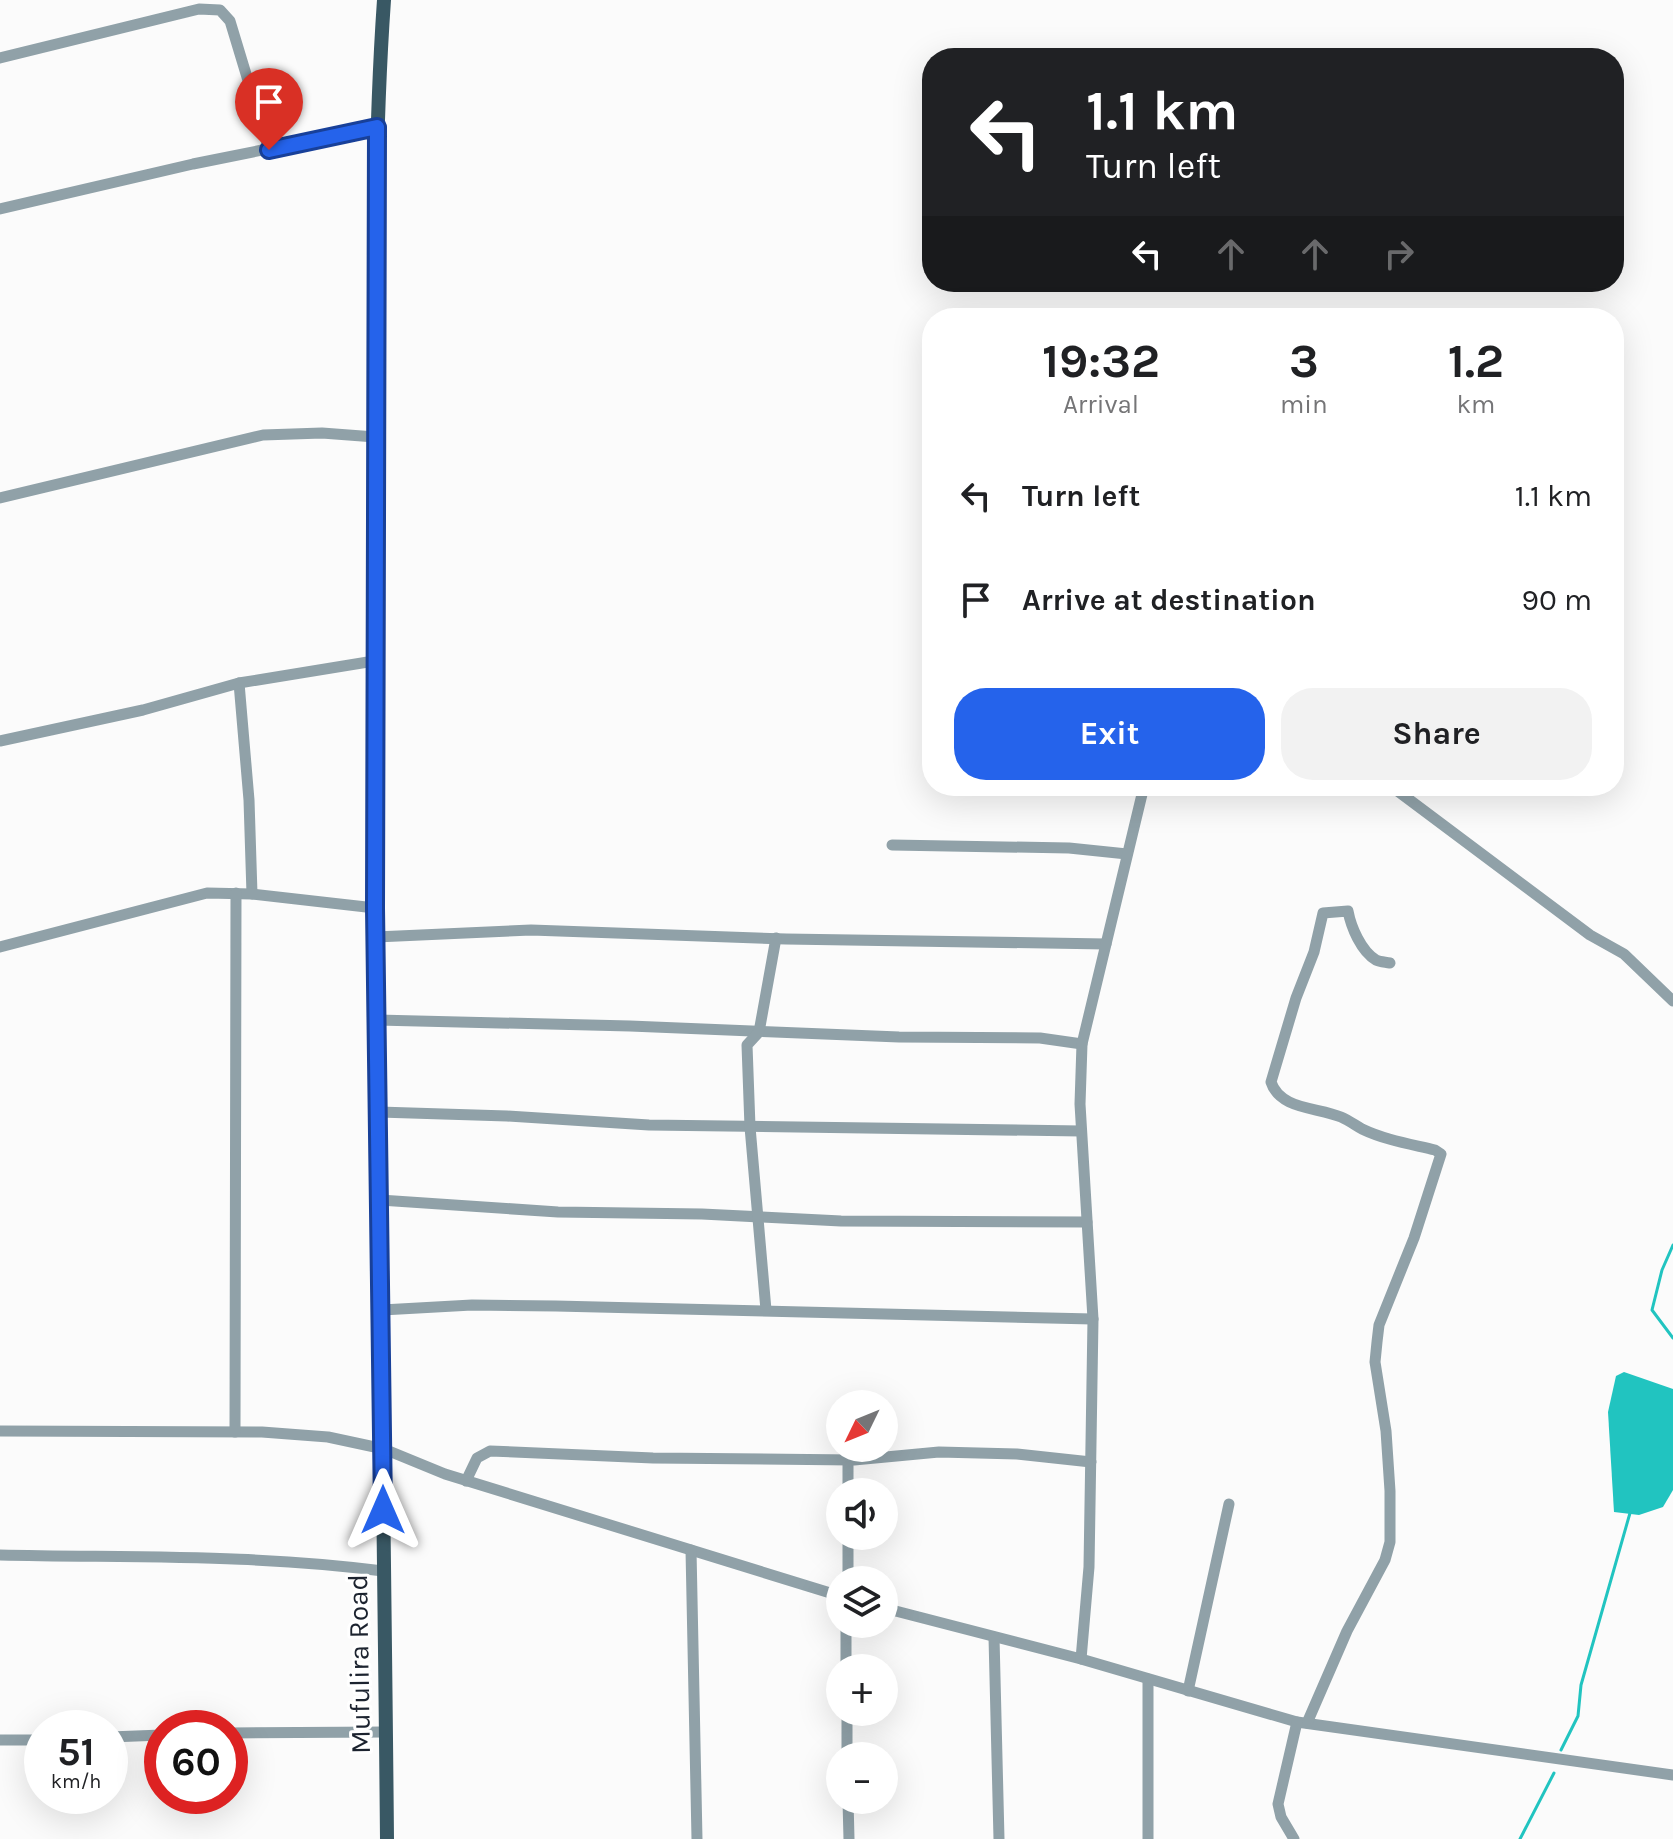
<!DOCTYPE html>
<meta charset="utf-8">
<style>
body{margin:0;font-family:Karla,sans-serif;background:#f2f2f2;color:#202124;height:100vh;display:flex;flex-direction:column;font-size:30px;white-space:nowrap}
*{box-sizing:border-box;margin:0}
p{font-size:26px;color:#757577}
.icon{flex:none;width:44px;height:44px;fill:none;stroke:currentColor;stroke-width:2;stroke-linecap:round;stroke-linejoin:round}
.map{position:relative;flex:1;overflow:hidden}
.panel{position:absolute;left:922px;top:308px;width:702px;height:488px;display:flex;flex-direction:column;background:#fff;border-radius:32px;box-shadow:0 8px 32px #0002}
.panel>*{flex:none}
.top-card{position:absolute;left:922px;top:48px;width:702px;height:244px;border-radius:32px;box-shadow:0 8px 32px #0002;background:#202124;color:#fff;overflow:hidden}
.needle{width:52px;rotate:227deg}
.controls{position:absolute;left:826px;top:1390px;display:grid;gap:16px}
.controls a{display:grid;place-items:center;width:72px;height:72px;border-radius:50%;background:#fff;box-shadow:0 8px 32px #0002;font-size:40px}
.speed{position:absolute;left:24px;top:1710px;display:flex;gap:16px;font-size:40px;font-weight:700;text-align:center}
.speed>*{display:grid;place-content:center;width:104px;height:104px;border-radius:50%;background:#fff;box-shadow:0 8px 32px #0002;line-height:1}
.speed small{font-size:20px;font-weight:400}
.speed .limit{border:12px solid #d22;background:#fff;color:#111}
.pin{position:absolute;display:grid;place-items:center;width:68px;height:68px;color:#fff;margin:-82px -34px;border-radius:50% 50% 50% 0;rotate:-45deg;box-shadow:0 0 8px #0007}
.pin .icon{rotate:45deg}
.me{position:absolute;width:88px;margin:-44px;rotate:0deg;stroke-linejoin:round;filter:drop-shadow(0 0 6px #0008)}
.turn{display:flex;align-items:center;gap:28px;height:168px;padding:0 32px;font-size:36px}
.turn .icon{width:104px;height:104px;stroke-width:2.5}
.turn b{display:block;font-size:56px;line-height:68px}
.lanes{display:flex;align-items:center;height:76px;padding:0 32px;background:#0003;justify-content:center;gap:40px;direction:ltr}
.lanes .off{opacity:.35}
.eta{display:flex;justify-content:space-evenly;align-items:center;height:136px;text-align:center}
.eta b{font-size:48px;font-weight:700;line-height:56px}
.cta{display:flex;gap:16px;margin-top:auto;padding:16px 32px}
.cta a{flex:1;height:92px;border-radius:32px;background:#2563eb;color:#fff;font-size:32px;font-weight:700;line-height:92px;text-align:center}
.cta a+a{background:#f2f2f2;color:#202124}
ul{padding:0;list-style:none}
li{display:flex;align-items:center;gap:24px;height:104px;padding:0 32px}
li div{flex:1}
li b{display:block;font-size:30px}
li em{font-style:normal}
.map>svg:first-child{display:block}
</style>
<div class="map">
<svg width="1673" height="1839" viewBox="0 0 1673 1839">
<rect width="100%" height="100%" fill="#fbfbfb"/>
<path fill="#21c4c0" d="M1624,1372L1673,1389V1490L1663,1507L1639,1515L1614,1512L1608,1412L1616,1376Z"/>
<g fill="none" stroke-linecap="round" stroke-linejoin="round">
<g stroke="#21c4c0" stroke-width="3">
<path d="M1673,1245L1662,1270L1652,1310L1673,1338"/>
<path d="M1561,1750L1578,1716L1581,1685L1630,1513"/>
<path d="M1520,1839L1554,1773"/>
</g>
<g stroke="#90a1a8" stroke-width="11">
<path d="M0,58L199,9L220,10L230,21L269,150"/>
<path d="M0,209L193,164L377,127"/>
<path d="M0,498L263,435L322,433L375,437"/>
<path d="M239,683L249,800L252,894"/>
<path d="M0,741L143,710L239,683L374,661"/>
<path d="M1391,786L1590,935L1624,954L1673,1001"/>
<path d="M892,845L1069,848L1127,854"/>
<path d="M376,937L531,930L786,939L1106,944"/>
<path d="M0,947L207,893L252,894L375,908"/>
<path d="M377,1020L630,1026L899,1037L1040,1038L1082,1044"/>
<path d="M379,1112L507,1116L649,1125L1081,1131"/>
<path d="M380,1200L558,1212L702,1214L841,1221L1087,1222"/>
<path d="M382,1310L472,1305L556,1306L1093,1319"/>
<path d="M766,1310L750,1127L747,1045L759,1032L776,938"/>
<path d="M0,1431L262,1432L328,1437L384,1449L445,1474L840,1596"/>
<path d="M235,1432L236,893"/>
<path d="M848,1460V1492"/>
<path d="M466,1481L477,1458L490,1451L653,1458L854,1460L939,1452L1017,1454L1091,1462"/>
<path d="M848,1536V1580"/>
<path d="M691,1550L697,1839"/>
<path d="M0,1555C128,1558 256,1554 383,1571"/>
<path d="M884,1608L1081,1659L1297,1722L1673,1775"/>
<path d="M846,1624V1668"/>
<path d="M994,1637L999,1839"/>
<path d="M1081,1659L1089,1567L1093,1319L1080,1104L1082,1044L1144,786"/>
<path d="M1188,1691L1229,1504"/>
<path d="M847,1712V1756"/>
<path d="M1307,1723L1347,1631L1385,1560L1390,1542V1491L1386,1431L1375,1362L1377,1342L1379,1325L1414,1238L1441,1154L1435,1150C1410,1144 1385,1140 1362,1129C1355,1125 1348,1120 1341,1117C1318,1107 1280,1110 1271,1082L1296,998L1314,952L1323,913L1348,911C1351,927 1361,951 1376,960C1380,962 1385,962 1390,963"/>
<path d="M230,1733L386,1732"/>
<path d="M110,1737L162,1735"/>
<path d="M0,1740H42"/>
<path d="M848,1800L849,1839"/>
<path d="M1148,1839V1679"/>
<path d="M1294,1839L1281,1817L1278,1804L1297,1722"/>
</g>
<path stroke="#395864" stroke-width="14" d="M384,0C372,172 376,345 376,517C374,958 383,1398 387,1839"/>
</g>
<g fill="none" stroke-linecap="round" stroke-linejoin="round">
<defs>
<path id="route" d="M269,150L377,127L375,908L383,1510"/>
</defs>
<use href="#route" stroke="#184099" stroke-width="20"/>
<use href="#route" stroke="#2563eb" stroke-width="14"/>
</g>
<g text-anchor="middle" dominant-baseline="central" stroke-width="6" stroke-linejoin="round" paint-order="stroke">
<g font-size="28" fill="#1c232f" stroke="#fff">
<text transform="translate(359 1664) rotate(-91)">Mufulira Road</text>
</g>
</g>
</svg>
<div class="controls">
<a><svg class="needle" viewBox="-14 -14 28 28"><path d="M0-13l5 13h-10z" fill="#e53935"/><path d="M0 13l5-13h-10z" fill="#757577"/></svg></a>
<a><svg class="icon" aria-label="sound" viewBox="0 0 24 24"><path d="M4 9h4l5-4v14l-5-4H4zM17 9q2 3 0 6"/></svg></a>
<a><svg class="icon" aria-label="layers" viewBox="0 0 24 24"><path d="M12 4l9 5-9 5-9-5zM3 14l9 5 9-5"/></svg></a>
<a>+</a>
<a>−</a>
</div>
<div class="speed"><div>51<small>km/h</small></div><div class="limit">60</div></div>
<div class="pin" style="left:269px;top:150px;background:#d93025"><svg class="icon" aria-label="arrive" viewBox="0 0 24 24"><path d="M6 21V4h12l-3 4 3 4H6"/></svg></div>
<svg class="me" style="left:383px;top:1510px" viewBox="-20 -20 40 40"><path d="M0-17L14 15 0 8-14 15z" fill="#2563eb" stroke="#fff" stroke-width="4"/></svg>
<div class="top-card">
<div class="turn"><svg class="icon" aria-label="left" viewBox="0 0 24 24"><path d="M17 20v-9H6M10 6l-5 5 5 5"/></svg><div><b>1.1 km</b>Turn left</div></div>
<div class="lanes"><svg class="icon" aria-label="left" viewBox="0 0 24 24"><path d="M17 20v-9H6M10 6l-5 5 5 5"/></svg><svg class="icon off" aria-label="ahead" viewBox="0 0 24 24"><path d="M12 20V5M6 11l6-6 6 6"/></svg><svg class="icon off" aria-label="ahead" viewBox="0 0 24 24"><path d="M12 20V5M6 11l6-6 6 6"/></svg><svg class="icon off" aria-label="right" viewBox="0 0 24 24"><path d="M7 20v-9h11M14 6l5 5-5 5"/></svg></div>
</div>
<section class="panel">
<div class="eta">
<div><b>19:32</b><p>Arrival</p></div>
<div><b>3</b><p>min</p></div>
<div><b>1.2</b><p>km</p></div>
</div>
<ul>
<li><svg class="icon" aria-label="left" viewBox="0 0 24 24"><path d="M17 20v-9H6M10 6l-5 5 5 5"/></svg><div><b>Turn left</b></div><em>1.1 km</em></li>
<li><svg class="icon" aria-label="arrive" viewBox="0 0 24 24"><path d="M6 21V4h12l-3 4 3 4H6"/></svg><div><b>Arrive at destination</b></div><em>90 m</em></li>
</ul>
<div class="cta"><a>Exit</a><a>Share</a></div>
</section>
</div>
